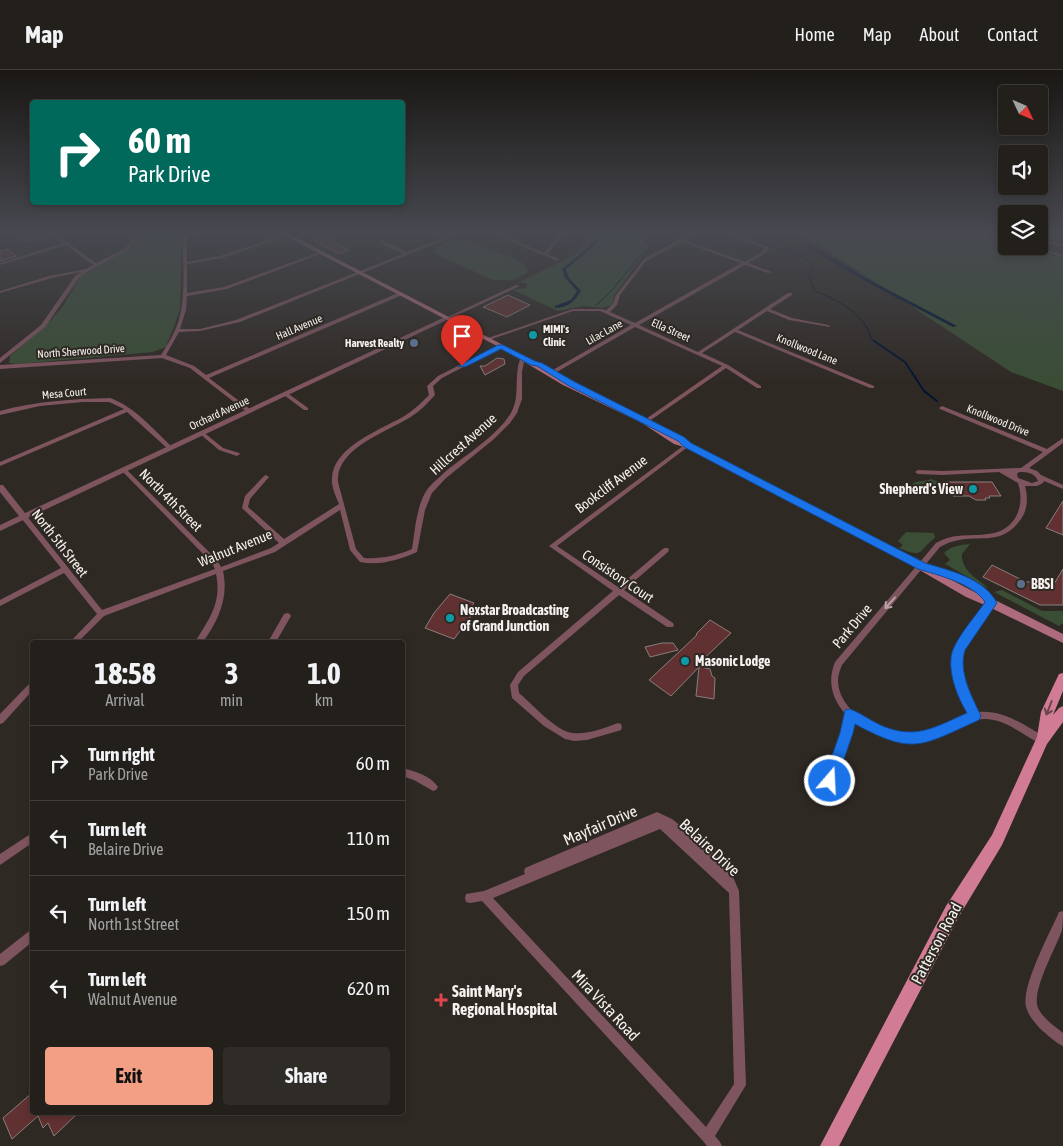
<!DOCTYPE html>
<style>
body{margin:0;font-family:"Asap Condensed",sans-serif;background:#2f2c28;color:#f1f3f6;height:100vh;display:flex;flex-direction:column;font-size:19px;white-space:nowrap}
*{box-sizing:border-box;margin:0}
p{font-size:16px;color:#a3a2a3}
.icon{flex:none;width:28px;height:28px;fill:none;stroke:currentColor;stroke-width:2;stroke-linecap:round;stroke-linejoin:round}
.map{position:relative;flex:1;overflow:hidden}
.panel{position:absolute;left:30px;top:570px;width:375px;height:475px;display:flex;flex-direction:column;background:#231f1b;border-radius:5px;box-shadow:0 2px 8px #0003,0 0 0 1px #403d3a}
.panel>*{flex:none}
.guide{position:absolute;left:30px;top:30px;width:375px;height:105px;border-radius:5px;box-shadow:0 2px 8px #0003,0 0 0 1px #403d3a;background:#00695c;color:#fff;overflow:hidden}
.needle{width:32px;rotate:134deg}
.fabs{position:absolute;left:998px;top:15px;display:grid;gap:10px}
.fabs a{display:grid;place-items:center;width:50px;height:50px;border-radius:5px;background:#231f1b;box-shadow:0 2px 8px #0003,0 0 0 1px #403d3a;font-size:25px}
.pin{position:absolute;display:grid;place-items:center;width:42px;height:42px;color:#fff;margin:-51px -21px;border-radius:50% 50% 50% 0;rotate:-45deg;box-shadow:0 0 5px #0007}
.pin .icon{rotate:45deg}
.me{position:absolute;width:55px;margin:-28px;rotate:19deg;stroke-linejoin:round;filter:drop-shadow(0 0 4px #0008)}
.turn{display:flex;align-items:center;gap:18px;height:105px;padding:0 15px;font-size:22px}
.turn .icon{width:65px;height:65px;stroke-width:2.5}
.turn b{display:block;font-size:35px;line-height:42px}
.eta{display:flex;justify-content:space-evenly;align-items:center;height:85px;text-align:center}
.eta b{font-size:30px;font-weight:700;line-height:35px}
.primary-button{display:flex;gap:10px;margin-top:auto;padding:10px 15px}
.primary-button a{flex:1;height:58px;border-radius:5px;background:#f39f84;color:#111;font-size:20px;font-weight:700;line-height:58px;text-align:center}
.primary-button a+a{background:#2f2c28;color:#f1f3f6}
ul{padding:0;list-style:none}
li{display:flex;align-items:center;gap:15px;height:75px;padding:0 15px;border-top:1px solid #403d3a}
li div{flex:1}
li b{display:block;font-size:19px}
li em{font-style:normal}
header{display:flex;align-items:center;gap:30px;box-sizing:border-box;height:70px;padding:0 25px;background:#231f1b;border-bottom:1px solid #403d3a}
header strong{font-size:24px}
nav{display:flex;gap:28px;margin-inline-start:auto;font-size:18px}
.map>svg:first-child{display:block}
</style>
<header>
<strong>Map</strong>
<nav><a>Home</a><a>Map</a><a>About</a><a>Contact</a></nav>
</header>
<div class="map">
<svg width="1063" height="1076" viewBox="0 0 1063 1076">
<rect width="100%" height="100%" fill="#2f2924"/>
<g fill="#394e35">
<path d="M146,162H182L180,240L166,277L153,282L18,294L9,293L10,286L50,251L63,236L80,207L130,178Z"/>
<path d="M593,162H640V166L649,177L615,224L612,235L603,238L583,236L558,241L513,220L526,218L527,214L519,212L575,185Z"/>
<path d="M799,162H970L1006,172V176H1020L1063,188V321L1011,302Z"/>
<path d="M467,170L520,191L528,199L527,203L513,210H493L434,183C440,171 454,170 467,170Z"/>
<path d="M931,409L942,413L945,419L943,422L941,421V424H931L914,419L911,422L909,421C912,408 921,413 931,409Z"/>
<path d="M906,462L934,463L935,468C917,481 925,489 899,478L903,475L898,471Z"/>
<path d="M970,474L962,484C961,502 979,509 989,519L945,494L950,490L944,483C951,476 960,475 970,474Z"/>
<path d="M1002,520L1042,541H1063V553L1059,556L994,522Z"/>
</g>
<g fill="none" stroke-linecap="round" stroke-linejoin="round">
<g stroke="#011433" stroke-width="1">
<path d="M764,162L810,192L813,197L809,206L815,221C837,230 866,244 871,269L876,272"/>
<path d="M596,235C617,219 630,194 650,177L641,162"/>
</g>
<path stroke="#011433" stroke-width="2" d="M874,271L905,292L924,321L937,331"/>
<g fill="#011433" fill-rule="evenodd">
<path d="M600,162H604L593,177L566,199L569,208L581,221C574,232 569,237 555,238V236L571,230L577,221L565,208L562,199L591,175Z"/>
<path d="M806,173H808L862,206L957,256L953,257C903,231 853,206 806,175Z"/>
</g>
</g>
<g fill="#613131" stroke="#887e7e">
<path d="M13,162H36L42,167L25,172Z"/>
<path d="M322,166L339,175L349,180L339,184L313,169Z"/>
<path d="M7,179L16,186L0,191V181Z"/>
<path d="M508,225L530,235L507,247L483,237Z"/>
<path d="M497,288L504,289L505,294L485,305L480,296H485Z"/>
<path d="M945,412H992L1001,426H989L990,428H985L986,430H976L969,426H953Z"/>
<path d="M1063,431V465L1046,458Z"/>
<path d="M992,495L1026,512L1046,511L1051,519L1063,499V535H1040L983,507Z"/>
<path d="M450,524L474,533L466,544L471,546L454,569L425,558L434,543Z"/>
<path d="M710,550L731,563L696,596L710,599L712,606L715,608L714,629L696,626L699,597L671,626L649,610L696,566L697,563Z"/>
<path d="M662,573H673L678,580L650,587L645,577Z"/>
<path d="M32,1023V1042H79L54,1066L48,1053L43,1058L38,1046L12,1069L3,1048Z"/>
</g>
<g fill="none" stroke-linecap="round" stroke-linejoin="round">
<g fill="#7e545f" fill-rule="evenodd">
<path d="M48,162H53L96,193L124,179L140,162H145L126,181L89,201L79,208L45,257L0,293V288L41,255L75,206L81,202L52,208L0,223V221L49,206L86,199L93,195L66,175L0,195V193L63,173Z"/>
<path d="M183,162H187V164L198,162H209L187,167V192L220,186L277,167L282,163L285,164L279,169L222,188L187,194V223L224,217L320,182L323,183L227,219L187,226L186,240L180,259H200L236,250L403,184L379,172V170H381L407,182L441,169L428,162H434L445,167L457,162H464L240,252L200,261L179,262L166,285L194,296L206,305L398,223H402V225L209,308L251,340V342H247L190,298L162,288L0,299V295L161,285C168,274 174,264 178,253C187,224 182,192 183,162Z"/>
<path d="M490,162H496L544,183L561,162H566L547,184L558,189L559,190L557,191Z"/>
<path d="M693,162H699L685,170L745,192L762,182L764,178L721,162H728L768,177L769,178L764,184L748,193L772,202L768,203L745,195L639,255L698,282L788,223H792V225L770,239L792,248L828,255L830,256V257L789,250L767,241L738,260L874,316V318H870L735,262L702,283L728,295L761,316V318H757L726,298L645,354L643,353V351L722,296L635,257L555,303H551V301L631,255L600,241H573L489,270L485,269L573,239H601L606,240L613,234L616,225L644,189L678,170L679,169ZM682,172L741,193L635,253L610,242L617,235L620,225L646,191Z"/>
<path d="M1039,168L1063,175V177L1039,170Z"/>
<path d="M516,215L520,216L449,249L445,248Z"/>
<path d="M499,275L504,276L442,308L433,316L435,325C427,334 419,342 409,348C386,362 335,379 338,412L356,479L364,488C381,489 396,486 412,479C415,460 416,440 425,423C430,414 439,408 446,401C467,384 497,366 511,343C521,325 513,305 521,287H525L522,302V329L517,343L510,353L494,369L445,409L432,423L425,440L417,482C399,490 379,496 360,492L350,480L340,440L275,482L223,501C229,528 218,551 203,572H195C209,549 222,533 216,504L104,546L78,572H70L97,544L64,503L0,536V530L61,498L22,449L21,447L24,445H26L102,540L215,499L212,493L122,401L121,400L124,398L126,399L217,490L221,497L271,478L279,473L242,438L245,426L264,406L266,405L269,407L250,429L248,437L284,469L339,434C336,426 331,417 332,408C333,376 383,359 406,345C415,339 422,332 429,325L427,316L438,306Z"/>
<path d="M286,322L308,338V340H304L284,325L283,324Z"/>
<path d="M110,328C135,337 153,359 172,377V379H168L127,342L0,396V392L124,339L109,332H83L40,336L0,345V341C36,331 73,329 110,328Z"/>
<path d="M942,336L1047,379L1063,368V373L1029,398L1037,401L1041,405L1063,415V419L1044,411L1043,413L1037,416H1025C1028,427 1028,439 1021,449C1001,478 978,463 951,472C947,473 944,475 940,477L842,595C840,600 838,605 838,610C838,647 893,670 924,664C940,661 954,650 969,644C941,588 955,577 988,531H994L995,533C989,543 981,552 974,562C954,592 961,612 977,642C1003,639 1024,655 1045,667L1046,670L1045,673L1042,674C1023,666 1008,650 986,649C970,648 957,658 944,664C913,679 880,670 853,652L851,663L835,711L833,714L830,715L827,714L825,711L843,663L846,645C832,629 827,612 835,592L936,473C958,461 971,468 994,463C1017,458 1025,434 1018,413L999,402L942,405L918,404L915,402L918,400L942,401L1021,398L1043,382L940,339L939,338ZM1019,402C1027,402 1034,402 1038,411L1032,413L1018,408L1017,404Z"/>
<path d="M202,361L223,378L239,383L240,384L237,386L219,380L200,364V362Z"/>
<path d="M687,373L690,375L689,376L557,476L618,517L664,478H668L669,480L668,482L624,520L673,553L674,555L673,557H667L619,525L524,606L518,615L519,623C532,634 556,661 572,663C588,665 604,658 618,653L621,654L622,657L621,660L618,661L587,670L574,671L565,669L544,656L512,628L510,615L518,602L613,521L549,476Z"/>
<path d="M287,543L290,544L291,546L276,572H268L284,544Z"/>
<path d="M32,612V621L3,653L0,654V644L29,614Z"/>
<path d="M402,698C415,701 431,706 438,717L436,720L433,721L414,710L402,706Z"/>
<path d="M657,742L672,749L727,793L739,821L746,1015L715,1066L720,1072L722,1076H707L703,1071L482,831L470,833L466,832L465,828L466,824L484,821L525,804L524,802L525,798ZM660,759L729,823L734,1014L706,1057L493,828Z"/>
<path d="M32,763V773L0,795V784Z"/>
<path d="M1063,841C1063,847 1063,854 1062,860C1056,878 1031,921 1038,938C1043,948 1054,956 1063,963V976C1056,973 1050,967 1044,962C1037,956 1029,947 1026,937C1021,916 1050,863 1059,842Z"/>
<path d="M32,861V872L4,895L0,896V884L28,862Z"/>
</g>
<g fill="#7e545f" fill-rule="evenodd">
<path d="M975,162H983L1006,170V172Z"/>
<path d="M1024,176H1032L1063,185V187Z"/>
<path d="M447,246L450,248L449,249L0,461V455L19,446L0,422V415H3L25,443Z"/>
</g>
<path fill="#ad6b7d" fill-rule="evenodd" d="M278,162H285L503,275L569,311L653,352L680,370L690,373L933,499L937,497L971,510L984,518L995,530L1063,564V573L987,536L966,527L904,491L684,377L674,374L642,353L563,315L499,277ZM948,508L964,515L978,524Z"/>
<path fill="#d17b94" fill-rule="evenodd" d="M1063,603V621L1053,645L1059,638L1063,636V652L1047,674L1002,775L958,848L839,1076H820L946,836L992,765L1037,667L1041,642L1059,604Z"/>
</g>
<defs><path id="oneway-shaft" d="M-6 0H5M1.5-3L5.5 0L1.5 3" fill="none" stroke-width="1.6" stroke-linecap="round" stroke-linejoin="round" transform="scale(1.25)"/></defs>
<use stroke="#baa2a6" href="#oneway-shaft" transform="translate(890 533) rotate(132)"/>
<use stroke="#68464b" href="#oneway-shaft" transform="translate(1049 638) rotate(111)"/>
<linearGradient id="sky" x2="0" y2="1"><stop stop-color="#1a1714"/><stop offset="0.52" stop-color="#474950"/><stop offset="1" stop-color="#474950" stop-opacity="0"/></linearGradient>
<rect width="1063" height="313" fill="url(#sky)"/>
<path fill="#1a73e8" stroke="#114b97" d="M498,275H503L535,291L542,293L575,312L684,367L691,373L925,493C951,501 984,508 997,533L965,580C958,602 972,627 981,646L979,650C921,676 914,686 855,654L853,663L835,715L830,717L825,715L823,711L840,663L845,640L850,639C863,644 875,654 888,658C919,669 939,655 967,643C958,628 949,606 951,588C952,572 976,546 985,532C974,514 938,505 918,499L684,377L678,371L569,316L537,296L531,295L501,279L465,297L458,296Z"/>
<g fill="#0f9aa8" stroke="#2f2924" stroke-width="2">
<circle cx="533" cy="265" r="5"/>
<circle cx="973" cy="419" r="5"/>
<circle cx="450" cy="548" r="5"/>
<circle cx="685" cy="591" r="5"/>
</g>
<g fill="#5c6f8a" stroke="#2f2924" stroke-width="2">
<circle cx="414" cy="273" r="5"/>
<circle cx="1021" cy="514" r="5"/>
</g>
<path fill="#e0444e" stroke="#2f2924" stroke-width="2" d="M438.5 922.5h5v5h5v5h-5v5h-5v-5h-5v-5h5z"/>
<g text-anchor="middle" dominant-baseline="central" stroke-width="4" stroke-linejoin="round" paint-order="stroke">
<g font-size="11" fill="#f5f1ee" stroke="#2f2924">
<text transform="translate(299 257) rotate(-23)">Hall Avenue</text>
<text transform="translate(671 260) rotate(24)">Ella Street</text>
<text transform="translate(604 262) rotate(-29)">Lilac Lane</text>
<text transform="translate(807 279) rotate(22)">Knollwood Lane</text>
<text transform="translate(81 281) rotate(-4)">North Sherwood Drive</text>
<text transform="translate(64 323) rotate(-5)">Mesa Court</text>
<text transform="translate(219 343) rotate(-25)">Orchard Avenue</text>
<text transform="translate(998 350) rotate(22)">Knollwood Drive</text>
</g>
<g font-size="11" font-weight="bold" fill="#f5f1ee" stroke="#2f2924" text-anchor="start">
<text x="543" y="259">MIMI's<tspan x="543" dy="13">Clinic</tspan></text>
<text x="404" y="273" text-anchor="end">Harvest Realty</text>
</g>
<g font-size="14" fill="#f5f1ee" stroke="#2f2924">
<text transform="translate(463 374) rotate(-42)">Hillcrest Avenue</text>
<text transform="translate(611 414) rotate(-37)">Bookcliff Avenue</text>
<text transform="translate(171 430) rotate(45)">North 4th Street</text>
<text transform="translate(60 473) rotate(52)">North 5th Street</text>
<text transform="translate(235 478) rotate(-22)">Walnut Avenue</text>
<text transform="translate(618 506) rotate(34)">Consistory Court</text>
<text transform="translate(852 556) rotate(-50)">Park Drive</text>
</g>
<g font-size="14" font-weight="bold" fill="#f5f1ee" stroke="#2f2924" text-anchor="start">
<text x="963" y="419" text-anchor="end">Shepherd's View</text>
<text x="1031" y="514">BBSI</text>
<text x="460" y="540">Nexstar Broadcasting<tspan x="460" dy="16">of Grand Junction</tspan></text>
<text x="695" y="591">Masonic Lodge</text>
</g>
<g font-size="16" fill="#f5f1ee" stroke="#2f2924">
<text transform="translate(600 755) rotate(-23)">Mayfair Drive</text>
<text transform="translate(710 777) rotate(43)">Belaire Drive</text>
<text transform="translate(936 873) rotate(-62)">Patterson Road</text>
<text transform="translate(606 935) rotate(47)">Mira Vista Road</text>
</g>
<g font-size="16" font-weight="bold" fill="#f5f1ee" stroke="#2f2924" text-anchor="start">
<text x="452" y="921">Saint Mary's<tspan x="452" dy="18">Regional Hospital</tspan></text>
</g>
</g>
</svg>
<div class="fabs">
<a><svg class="needle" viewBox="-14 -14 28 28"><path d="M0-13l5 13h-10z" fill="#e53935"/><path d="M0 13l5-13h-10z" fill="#a3a2a3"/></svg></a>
<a><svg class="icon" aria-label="sound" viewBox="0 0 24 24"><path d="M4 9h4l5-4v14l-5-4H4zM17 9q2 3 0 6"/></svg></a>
<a><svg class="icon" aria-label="layers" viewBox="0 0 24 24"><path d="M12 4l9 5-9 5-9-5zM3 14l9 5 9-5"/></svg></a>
</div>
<div class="pin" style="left:462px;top:296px;background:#d93025"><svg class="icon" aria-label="arrive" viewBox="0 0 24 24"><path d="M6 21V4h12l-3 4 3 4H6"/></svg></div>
<svg class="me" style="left:830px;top:711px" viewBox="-20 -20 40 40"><circle r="17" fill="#1a73e8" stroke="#fff" stroke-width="3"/><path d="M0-11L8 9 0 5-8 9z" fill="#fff"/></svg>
<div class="guide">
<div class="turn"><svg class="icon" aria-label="right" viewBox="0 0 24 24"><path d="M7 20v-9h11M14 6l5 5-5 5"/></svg><div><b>60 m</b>Park Drive</div></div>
</div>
<section class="panel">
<div class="eta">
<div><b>18:58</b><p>Arrival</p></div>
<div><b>3</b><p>min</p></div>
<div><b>1.0</b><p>km</p></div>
</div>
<ul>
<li><svg class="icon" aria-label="right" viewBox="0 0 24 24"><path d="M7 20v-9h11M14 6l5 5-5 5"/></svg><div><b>Turn right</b><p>Park Drive</p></div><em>60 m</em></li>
<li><svg class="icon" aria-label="left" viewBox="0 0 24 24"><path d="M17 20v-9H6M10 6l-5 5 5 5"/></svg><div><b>Turn left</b><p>Belaire Drive</p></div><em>110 m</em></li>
<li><svg class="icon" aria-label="left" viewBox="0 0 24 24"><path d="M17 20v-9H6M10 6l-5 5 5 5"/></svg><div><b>Turn left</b><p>North 1st Street</p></div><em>150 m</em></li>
<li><svg class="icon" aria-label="left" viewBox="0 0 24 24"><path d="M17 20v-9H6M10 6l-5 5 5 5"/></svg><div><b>Turn left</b><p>Walnut Avenue</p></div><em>620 m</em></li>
</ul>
<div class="primary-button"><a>Exit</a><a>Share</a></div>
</section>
</div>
